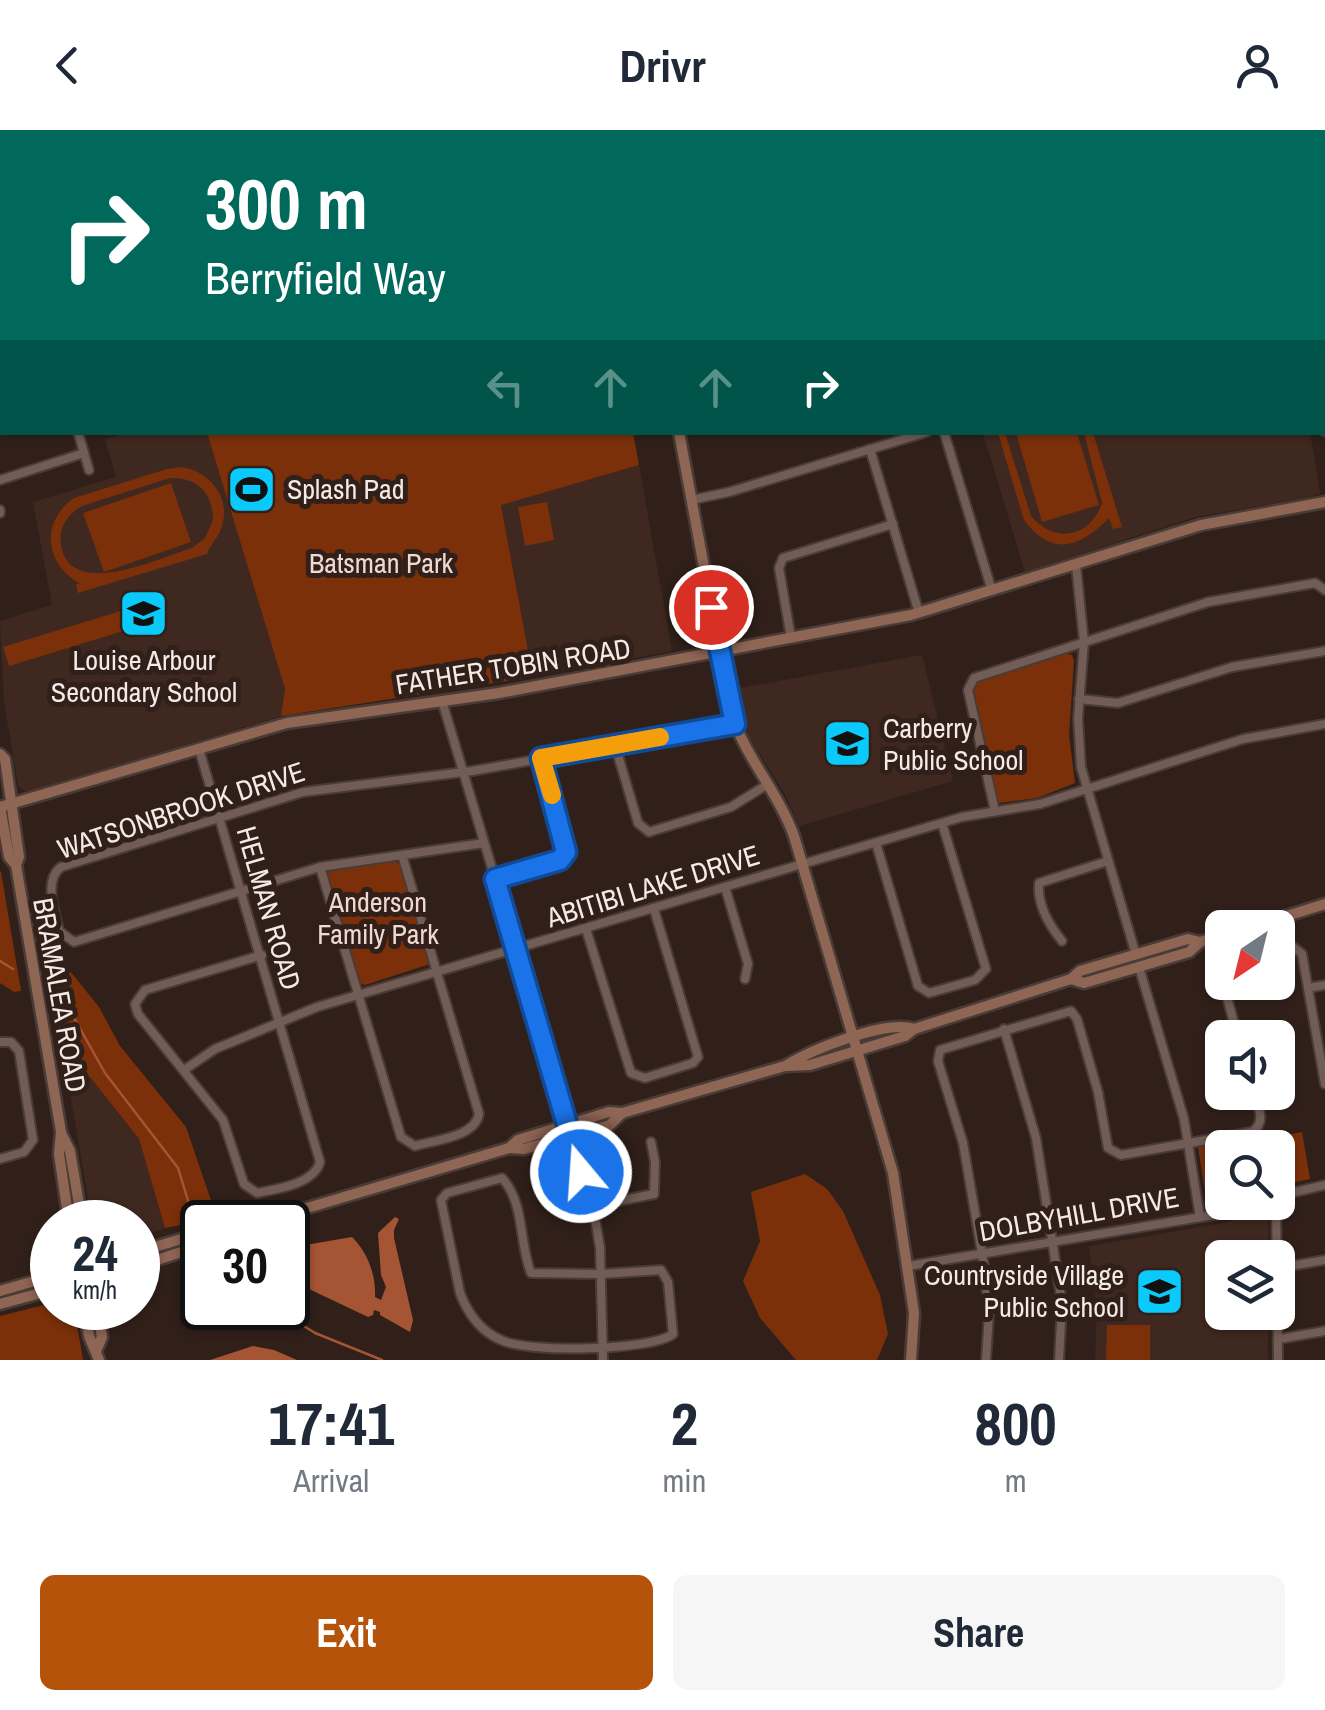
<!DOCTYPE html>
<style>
body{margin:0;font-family:"Archivo Narrow",sans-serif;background:#f6f6f7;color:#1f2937;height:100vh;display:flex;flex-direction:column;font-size:38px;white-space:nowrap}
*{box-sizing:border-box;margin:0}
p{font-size:32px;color:#747a83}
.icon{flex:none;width:55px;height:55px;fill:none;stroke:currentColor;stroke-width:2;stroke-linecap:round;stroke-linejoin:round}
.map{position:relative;height:1230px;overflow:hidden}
.details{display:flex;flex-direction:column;background:#fff;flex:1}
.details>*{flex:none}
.top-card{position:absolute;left:0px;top:0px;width:1325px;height:305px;box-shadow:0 2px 8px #0004;background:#00695c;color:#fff;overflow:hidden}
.needle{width:65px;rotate:215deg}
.tools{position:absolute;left:1205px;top:780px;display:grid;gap:20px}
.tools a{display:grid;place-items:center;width:90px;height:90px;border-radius:15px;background:#fff;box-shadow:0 2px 8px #0004;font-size:50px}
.speed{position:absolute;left:30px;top:1070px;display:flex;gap:20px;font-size:50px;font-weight:700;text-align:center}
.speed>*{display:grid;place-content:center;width:130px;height:130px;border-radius:50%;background:#fff;box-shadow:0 2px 8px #0004;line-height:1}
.speed small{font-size:25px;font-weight:400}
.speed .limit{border:5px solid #111;border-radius:15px;background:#fff;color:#111}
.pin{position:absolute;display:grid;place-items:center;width:85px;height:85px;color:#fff;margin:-42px;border:5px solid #fff;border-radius:50%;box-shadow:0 2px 10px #0007}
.me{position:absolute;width:110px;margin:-55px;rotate:342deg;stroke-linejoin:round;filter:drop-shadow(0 0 8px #0008)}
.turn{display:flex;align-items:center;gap:35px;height:210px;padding:0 40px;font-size:45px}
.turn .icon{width:130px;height:130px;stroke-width:2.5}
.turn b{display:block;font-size:70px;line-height:85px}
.lanes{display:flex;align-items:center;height:95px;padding:0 40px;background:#0003;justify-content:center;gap:50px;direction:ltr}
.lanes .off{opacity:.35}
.eta{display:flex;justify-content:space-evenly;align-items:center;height:170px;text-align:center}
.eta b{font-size:60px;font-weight:700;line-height:70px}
.button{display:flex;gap:20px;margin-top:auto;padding:20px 40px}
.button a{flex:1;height:115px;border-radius:15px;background:#b45309;color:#fff;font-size:40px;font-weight:700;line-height:115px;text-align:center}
.button a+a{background:#f6f6f7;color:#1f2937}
header{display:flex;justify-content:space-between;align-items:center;height:130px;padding:0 40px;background:#fff;font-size:45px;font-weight:700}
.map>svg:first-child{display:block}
</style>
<header><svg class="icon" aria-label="back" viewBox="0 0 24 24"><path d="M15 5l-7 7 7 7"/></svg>Drivr<svg class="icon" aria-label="person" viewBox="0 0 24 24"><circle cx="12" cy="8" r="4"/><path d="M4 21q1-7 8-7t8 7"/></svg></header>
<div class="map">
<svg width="1325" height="1230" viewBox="0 0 1325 1230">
<rect width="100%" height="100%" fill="#31201a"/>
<g fill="#3f281f">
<path d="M130,303H207L285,559L281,586L27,662L18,656L4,572L0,491L52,475L33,372L116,347L105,309Z"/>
<path d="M983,303H1310L1320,363L1311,367L1195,387L1025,442Z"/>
<path d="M639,335L672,521L533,547L501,374Z"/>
<path d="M922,525L953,651L799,696L786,666L749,607L734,559Z"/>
<path d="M90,947L139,1009L165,1098L138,1107V1092H92L68,950Z"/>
<path d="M1262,1081L1268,1085L1269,1127L1222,1128V1182L1268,1183V1230H1095L1097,1180L1089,1116L1224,1093Z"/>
</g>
<g fill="#7b300a" fill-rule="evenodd">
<path d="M207,303H633L639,335L501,375L533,547L281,586L285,559Z"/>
<path d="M998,303H1005L1031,386C1055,414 1090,408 1102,373L1084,303H1093L1122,397L1113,399L1109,388C1081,416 1053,429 1024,390Z"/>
<path d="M1016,303H1077L1099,375L1042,392Z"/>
<path d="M182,337C210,342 231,367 222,396C219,407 210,415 207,424L78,463L76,455L79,453C44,433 41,391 74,368L167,339ZM170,348C197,347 213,363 213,390L205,408L192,418C159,428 70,471 61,415C58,397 68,384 82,376Z"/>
<path d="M171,353L191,412L104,442L83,383Z"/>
<path d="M547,372L554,410L525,416L518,377Z"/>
<path d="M150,472L156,491L9,536L3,517Z"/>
<path d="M1064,523L1072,525L1074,531L1069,605L1075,653L1037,668L998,673L973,556L980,550Z"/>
<path d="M393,730L401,735L430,834L365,855L360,853L327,743L331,738Z"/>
<path d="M0,742H1L21,861L14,862L0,853Z"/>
<path d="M44,809L99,877L120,916L186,997L217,1088L165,1098L139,1009L90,947L68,950Z"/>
<path d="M1302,1002L1310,1049L1278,1056V1018H1222V1072L1214,1074L1206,1069L1198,1017L1262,1005L1265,1009Z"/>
<path d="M805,1044L827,1059L843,1081L880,1165L888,1204L877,1230H796L760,1188L743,1151L760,1111L751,1062Z"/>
<path d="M52,1173V1178H74L83,1230H0V1186Z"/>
<path d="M1107,1195H1150V1230H1106Z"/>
</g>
<g fill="#a55533">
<path d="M395,1087L399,1089L394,1100V1108L413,1190L410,1202L380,1185V1182L374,1180L373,1185L368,1187L288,1149V1118L352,1107C368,1123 376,1145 375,1167L381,1170L386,1157L381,1145L378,1103Z"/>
<path d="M253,1216L274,1220L297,1230H210Z"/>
</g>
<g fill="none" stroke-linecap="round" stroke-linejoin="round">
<g stroke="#a55533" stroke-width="2.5">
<path d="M0,831L13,839"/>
<path d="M60,863L105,943L178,1038L193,1087"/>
<path d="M275,1178L315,1203L382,1230"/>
</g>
<defs>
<g id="street">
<path d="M89,0L90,2"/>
<path d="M174,0L175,2"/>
<path d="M140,2L149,0"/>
<path d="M890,2L912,0"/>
<path d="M1192,2L1201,0"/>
<path d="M0,45H2"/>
<path d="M1322,122L1325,121"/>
<path d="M0,231L2,230"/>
<path d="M0,276H2"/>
<path d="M78,302L89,340"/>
<path d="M944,302L992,461"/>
<path d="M870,319L919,483"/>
<path d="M0,350L84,323"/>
<path d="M691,370L729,362L927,302"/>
<path d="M0,380V383"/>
<path d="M1076,435L1084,512L1078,589L1081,637L1136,825"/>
<path d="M791,508L779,438L783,428L893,394"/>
<path d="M1079,569L1118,573L1232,537L1325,521"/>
<path d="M442,571L593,1076L600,1118L603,1230"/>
<path d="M615,615L638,693L649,702L731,677L768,654"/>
<path d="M199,619L320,1032C314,1054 277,1059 257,1063L244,1054L223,990L138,884L135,874L145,860L262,825"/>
<path d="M995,681L968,560L974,548L1208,472L1315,453L1325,460"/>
<path d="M484,713L320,737L74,812L59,801C55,781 43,751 61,737L303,662L472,641L735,594"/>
<path d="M876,713L918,856L929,863L975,850L986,839L942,693"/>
<path d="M320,737L401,1007L415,1016C435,1010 475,1007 479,984L402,725"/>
<path d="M495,749L560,730L566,722L541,628"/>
<path d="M725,757L748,834L745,849"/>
<path d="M586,799L631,943L645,948L693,933L698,927L654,779"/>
<path d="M1062,811C1049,795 1037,774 1039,753L1108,731"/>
<path d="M1278,818L1291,815L1302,824L1325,954"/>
<path d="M1139,837L1184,989L1200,1087"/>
<path d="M1223,852L1238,908"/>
<path d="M1308,858L1325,855"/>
<path d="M1004,899L1036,1008L1062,1173L1059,1230"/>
<path d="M0,912H11L19,921L33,1010L24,1022L0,1029"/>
<path d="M184,940L215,919L317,877L962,687L1040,674L1243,609L1325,594"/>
<path d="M502,1048C525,1073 519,1114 531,1143L601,1144L661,1140L668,1152L673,1204C651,1221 526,1223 501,1210C480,1201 468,1184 460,1163L441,1070L447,1063Z"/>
<path d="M1278,1066L1325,1055"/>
<path d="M1276,1072L1278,1230"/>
<path d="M593,1076L654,1064L655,1032L651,1012"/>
<path d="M908,1136L1225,1083L1257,1072"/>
<path d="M1279,1138L1325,1130"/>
<path d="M1279,1209L1325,1201"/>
<path d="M986,1230L989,1183L984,1135L963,1013L938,931L940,920L1071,881L1077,889L1098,962L1108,1018L1121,1025L1252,1002C1267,992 1258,977 1254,962"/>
</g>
<g id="secondary">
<path d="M586,0V2"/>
<path d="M1273,0L1274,2"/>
<path d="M1286,0V2"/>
<path d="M1322,211L1325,225"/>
<path d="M1322,286L1325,300"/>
<path d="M679,302L731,583C746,628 778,662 794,706L893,1043L914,1183L911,1230"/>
<path d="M0,624L5,629L19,727L16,735"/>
<path d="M0,677L287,593L499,563L911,485L1201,395L1325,372"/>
<path d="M0,677L9,727L16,735L61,1002L59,1024L69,1092"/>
<path d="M1248,798L1325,774"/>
<path d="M1071,849L1084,853L1189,822L1200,812"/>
<path d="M786,936L810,935L905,906L914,899L1071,849L1080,841L1188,809L1200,812L1222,805"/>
<path d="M61,1003L70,1021L82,1092"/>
<path d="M509,1018L524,1019L610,995L622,983"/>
<path d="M260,1092L509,1018L518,1010L609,982L622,983L785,936C811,920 886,889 914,899"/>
<path d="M138,1122L188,1107L202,1110"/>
<path d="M138,1136L194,1118L202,1110"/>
<path d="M0,1161L52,1146"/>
<path d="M0,1174L52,1160"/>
<path d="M84,1178L89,1206L99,1230"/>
<path d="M97,1178L102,1207L97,1219"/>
</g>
</defs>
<use href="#street" stroke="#493b36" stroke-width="12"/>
<use href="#secondary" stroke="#493b36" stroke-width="15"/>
<use href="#street" stroke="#715d55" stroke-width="8"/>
<use href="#secondary" stroke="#8f6554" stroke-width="10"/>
</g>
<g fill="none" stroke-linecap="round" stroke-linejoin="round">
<defs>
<path id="route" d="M581,1042L495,749L560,730L566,722L541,628L735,594L711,477"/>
</defs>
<use href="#route" stroke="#114b97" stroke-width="25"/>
<use href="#route" stroke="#1a73e8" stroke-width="18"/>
<path stroke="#f59e0b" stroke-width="18" d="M552,665L541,628L660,607"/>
</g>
<defs>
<symbol id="stadium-square" viewBox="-11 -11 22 22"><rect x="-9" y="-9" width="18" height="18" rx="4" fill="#09cafa" stroke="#31201a"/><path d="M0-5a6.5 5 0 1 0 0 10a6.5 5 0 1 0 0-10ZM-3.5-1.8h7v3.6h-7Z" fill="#111"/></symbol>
<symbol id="school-square" viewBox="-11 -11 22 22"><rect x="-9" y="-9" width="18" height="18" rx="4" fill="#09cafa" stroke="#31201a"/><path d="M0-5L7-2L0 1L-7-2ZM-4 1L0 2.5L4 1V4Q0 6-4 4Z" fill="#111"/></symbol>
</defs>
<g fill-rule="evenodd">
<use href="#stadium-square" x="224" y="332" width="55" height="55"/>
<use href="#school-square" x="116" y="456" width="55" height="55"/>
<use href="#school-square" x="820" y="586" width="55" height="55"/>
<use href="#school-square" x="1132" y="1134" width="55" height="55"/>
</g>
<g text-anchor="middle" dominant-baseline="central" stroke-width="10" stroke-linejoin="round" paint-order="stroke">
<g font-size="28" fill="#f6eae5" stroke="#31201a" text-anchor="start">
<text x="287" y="359">Splash Pad</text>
<text x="144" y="530" text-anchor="middle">Louise Arbour<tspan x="144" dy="32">Secondary School</tspan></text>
<text x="883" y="598">Carberry<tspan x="883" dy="32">Public School</tspan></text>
<text x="1124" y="1145" text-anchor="end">Countryside Village<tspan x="1124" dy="32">Public School</tspan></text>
</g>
<g font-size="28" fill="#f1d9d0" stroke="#31201a">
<text x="381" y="433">Batsman Park</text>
<text x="378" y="772">Anderson<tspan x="378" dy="32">Family Park</tspan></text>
</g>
<g font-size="28" fill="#f6eae5" stroke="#31201a">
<text transform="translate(513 536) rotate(-9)">FATHER TOBIN ROAD</text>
<text transform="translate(181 680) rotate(-18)">WATSONBROOK DRIVE</text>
<text transform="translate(653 756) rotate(-17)">ABITIBI LAKE DRIVE</text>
<text transform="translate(269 778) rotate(74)">HELMAN ROAD</text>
<text transform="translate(60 865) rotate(80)">BRAMALEA ROAD</text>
<text transform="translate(1079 1084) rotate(-10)">DOLBYHILL DRIVE</text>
</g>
</g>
</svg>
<div class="tools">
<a><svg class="needle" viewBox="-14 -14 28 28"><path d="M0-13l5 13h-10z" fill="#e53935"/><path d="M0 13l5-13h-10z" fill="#747a83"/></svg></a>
<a><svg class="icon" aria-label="sound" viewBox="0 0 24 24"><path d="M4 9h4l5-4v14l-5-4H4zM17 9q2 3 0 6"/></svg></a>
<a><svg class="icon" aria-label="search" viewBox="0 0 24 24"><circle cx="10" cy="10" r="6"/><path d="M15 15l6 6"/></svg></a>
<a><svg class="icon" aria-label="layers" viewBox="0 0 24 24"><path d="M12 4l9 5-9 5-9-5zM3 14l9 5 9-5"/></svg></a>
</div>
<div class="speed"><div>24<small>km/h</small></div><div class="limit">30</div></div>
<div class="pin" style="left:711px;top:477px;background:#d93025"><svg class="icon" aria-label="arrive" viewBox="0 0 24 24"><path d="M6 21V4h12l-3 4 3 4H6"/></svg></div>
<svg class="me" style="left:581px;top:1042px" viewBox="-20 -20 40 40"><circle r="17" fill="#1a73e8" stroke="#fff" stroke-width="3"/><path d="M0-11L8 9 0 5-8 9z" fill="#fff"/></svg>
<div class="top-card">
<div class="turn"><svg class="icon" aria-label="right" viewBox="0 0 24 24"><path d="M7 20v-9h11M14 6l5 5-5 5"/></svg><div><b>300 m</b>Berryfield Way</div></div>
<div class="lanes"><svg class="icon off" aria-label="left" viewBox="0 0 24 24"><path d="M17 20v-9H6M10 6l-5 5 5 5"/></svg><svg class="icon off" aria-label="ahead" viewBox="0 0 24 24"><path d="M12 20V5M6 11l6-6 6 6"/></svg><svg class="icon off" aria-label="ahead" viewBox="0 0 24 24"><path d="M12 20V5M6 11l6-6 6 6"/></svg><svg class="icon" aria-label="right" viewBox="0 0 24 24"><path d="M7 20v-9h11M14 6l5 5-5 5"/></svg></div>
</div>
</div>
<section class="details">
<div class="eta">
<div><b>17:41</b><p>Arrival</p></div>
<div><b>2</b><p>min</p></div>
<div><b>800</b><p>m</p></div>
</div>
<div class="button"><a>Exit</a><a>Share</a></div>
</section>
